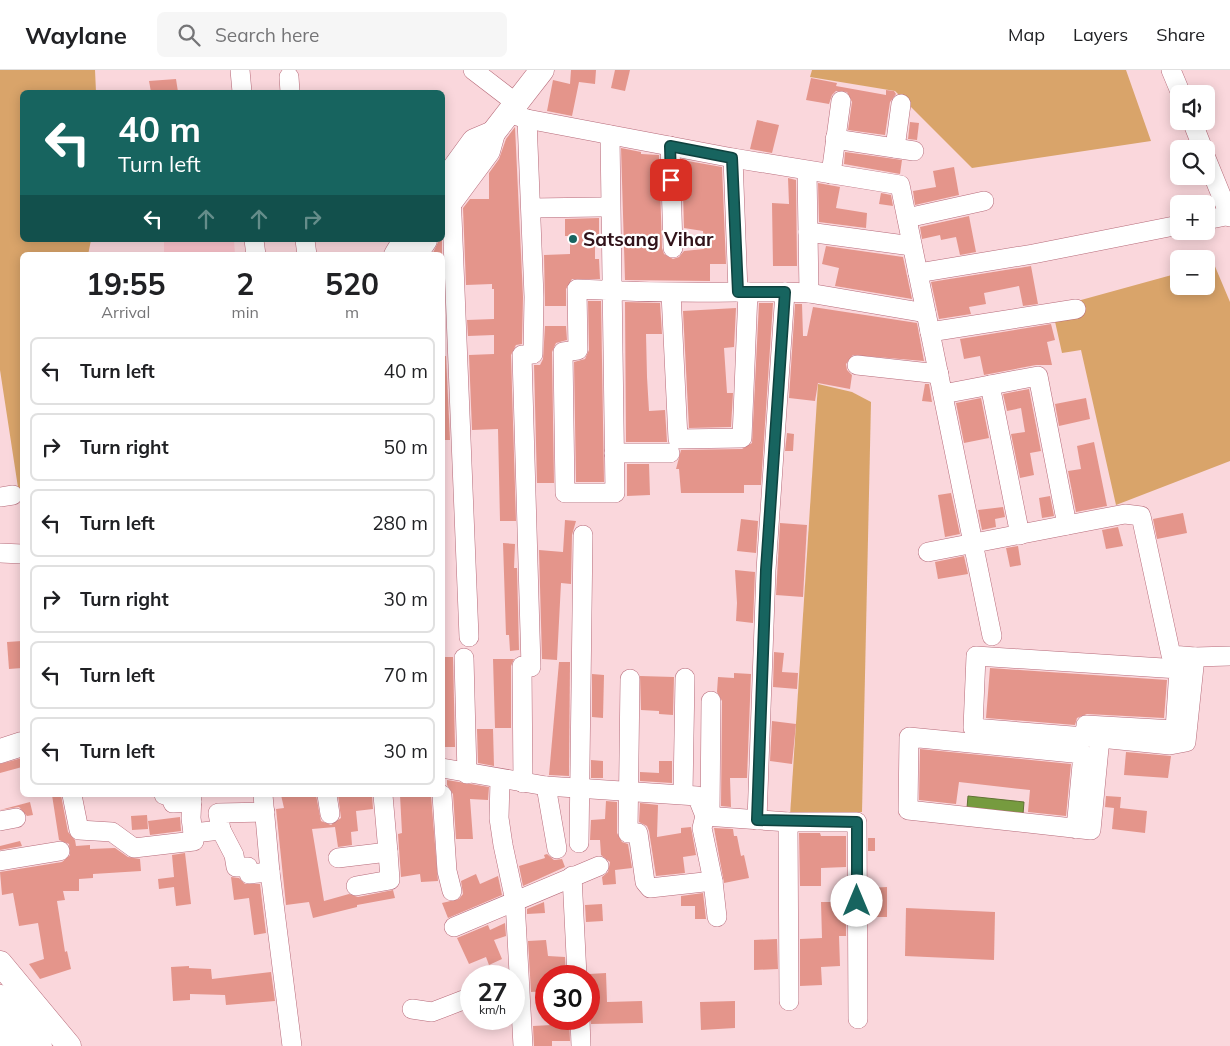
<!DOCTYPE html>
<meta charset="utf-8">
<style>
body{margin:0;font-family:Mulish,sans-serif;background:#f6f6f6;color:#202124;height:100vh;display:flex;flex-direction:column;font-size:19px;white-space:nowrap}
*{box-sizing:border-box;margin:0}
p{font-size:16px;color:#757577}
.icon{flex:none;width:28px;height:28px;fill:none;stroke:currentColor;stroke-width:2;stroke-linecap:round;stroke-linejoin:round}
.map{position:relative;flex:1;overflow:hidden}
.panel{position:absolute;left:20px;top:182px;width:425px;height:545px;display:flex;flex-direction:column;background:#fff;border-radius:8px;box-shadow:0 2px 12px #0003}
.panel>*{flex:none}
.hud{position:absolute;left:20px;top:20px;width:425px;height:152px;border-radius:8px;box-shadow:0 2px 12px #0003;background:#17645f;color:#fff;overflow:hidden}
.fabs{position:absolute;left:1170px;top:15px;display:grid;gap:10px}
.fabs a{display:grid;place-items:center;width:45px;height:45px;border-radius:8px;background:#fff;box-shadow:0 2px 12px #0003;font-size:25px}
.speed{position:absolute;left:460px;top:895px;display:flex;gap:10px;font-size:25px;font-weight:700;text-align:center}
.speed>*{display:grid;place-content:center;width:65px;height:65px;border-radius:50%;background:#fff;box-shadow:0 2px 12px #0003;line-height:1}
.speed small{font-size:12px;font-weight:400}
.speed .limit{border:8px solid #d22;background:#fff;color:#111}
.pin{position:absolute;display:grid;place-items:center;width:42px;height:42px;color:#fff;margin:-21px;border-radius:10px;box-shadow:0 2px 8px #0006}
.me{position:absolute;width:55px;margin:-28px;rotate:0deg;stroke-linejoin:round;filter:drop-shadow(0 0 4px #0008)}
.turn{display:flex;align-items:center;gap:18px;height:105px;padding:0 15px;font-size:22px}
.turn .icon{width:65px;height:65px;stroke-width:2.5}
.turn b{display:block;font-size:35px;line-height:42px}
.lanes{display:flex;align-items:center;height:48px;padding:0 15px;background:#0003;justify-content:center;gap:25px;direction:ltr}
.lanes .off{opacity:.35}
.eta{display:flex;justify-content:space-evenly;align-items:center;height:85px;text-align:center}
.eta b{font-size:30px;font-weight:700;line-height:35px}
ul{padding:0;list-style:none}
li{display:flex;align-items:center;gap:15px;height:68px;margin:0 10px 8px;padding:0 5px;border:2px solid #e0e0e0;border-radius:8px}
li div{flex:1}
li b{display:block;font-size:19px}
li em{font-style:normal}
header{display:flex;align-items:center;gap:30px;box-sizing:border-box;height:70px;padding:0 25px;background:#fff;border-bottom:1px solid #e0e0e0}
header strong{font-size:24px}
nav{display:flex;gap:28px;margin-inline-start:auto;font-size:18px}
.search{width:350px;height:45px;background:#f6f6f6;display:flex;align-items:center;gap:12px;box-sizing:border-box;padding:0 18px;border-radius:8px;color:#757577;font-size:19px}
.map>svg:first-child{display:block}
</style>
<header>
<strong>Waylane</strong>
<div class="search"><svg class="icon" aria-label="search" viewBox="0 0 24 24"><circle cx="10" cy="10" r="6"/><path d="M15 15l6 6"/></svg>Search here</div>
<nav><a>Map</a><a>Layers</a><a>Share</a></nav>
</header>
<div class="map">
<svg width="1230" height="976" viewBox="0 0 1230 976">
<rect width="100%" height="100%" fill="#fad7dc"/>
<path fill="#fbc3cc" d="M164,170H234L235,185H164Z"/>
<g fill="#d9a46a">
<path d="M0,0H95L96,22H22V170H91L88,185H22V423L19,424L0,300Z"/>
<path d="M812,0H1126L1151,71L972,98L895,21L810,7Z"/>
<path d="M1214,194L1230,232V391L1116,435L1081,280L1062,283L1052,238L1179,203V216H1206V196Z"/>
<path d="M818,314L852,322L871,332L862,742L790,746Z"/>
</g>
<path fill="#769b3f" stroke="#617234" d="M968,726L1024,732L1023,744L967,738Z"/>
<g fill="#e4958b">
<path d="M571,0H596L595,14L579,12L572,46L547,41L553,10L570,14Z"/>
<path d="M615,0H630L625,21L611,18Z"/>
<path d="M811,8L837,13L836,16L886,25V20L894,21L896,24L890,32L885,65L848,60L852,32L847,22L836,21L832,25L829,34L806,30Z"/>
<path d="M176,9L178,22H151L149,11Z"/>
<path d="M757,50L779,55L772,83L750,79Z"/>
<path d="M910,52L919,53L917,70L908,69Z"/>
<path d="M515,57L523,227L522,274L516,275L511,285L516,451H500L498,359L472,360L469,285L494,284V265L468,266L467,250L494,249V219H492V214L466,215L463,138L470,129H489V103L499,89L506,69Z"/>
<path d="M621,78L641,82V84L659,85L662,178L664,184L673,189L679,187L684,181L704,179L703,161L684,158L682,90L722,97L726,194H710V211L625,210Z"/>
<path d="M845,82L902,90L900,104L844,94Z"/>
<path d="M954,97L959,125L915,135L913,121L936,117L933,101Z"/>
<path d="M788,108L796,110L797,196H773L772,133L789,134Z"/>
<path d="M818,113L840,117L836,138L867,143L866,158L819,152Z"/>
<path d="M881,123L891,125L893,136L879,134Z"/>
<path d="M969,146L976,182L960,185L956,167L941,170L940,165L922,169L920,157Z"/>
<path d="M599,148V165H595V189H599L600,209H572L566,219V236H545L544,185L570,184V166H565V149Z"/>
<path d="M439,170H442V185H432Z"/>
<path d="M826,176L903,187L912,229L835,216L839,198L822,194Z"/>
<path d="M1031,196L1038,234L1023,236L1019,216L984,223L986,234L969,237L971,244L939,249L931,212Z"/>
<path d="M588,231H601L604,412H576L574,292L585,289L589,280Z"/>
<path d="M625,232L660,233L662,264H646L647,307L649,341L665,340L667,372H626Z"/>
<path d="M759,233H773L761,415H744V423H681L679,399H676L681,380L742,379L752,373Z"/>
<path d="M795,234H802L803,266H807L813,237L917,253L924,291L853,285L846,294L847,300L852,305L850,319L818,313L815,331L789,328Z"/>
<path d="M736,238L734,277L724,278L727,323H733L731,357L689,358L683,241Z"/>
<path d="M1051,254L1055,270L1047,272L1052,295H1036L984,305L980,286L964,289L960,269Z"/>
<path d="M545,256H566L567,270L556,273L552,282L554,413H537L534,295H540L543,289Z"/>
<path d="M442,286H446L450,370H442Z"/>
<path d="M925,314H929L932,332L922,331Z"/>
<path d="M1029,319L1041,381L1030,383L1034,405L1020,408L1011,364L1025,362L1021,338L1007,341L1003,324Z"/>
<path d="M981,328L989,368L964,373L956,333Z"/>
<path d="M1086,328L1090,349L1059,356L1055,334Z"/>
<path d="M787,363L794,364L793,381H785Z"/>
<path d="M1094,372L1107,436L1076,442L1068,401L1081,399L1077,376Z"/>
<path d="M627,394H649L650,425L627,426Z"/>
<path d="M951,423L960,464L945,467L938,425Z"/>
<path d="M1050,426L1054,446L1042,448L1039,428Z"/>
<path d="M1003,437L1005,447L995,449L996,457L982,460L978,440Z"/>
<path d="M1183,443L1187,463L1157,469L1153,449Z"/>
<path d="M741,449L758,451L756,483L737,481Z"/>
<path d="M565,450L576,451L572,465L571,514L561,513L557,590L542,589L539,480L563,482Z"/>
<path d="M780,453L807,455L803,527L776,525Z"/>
<path d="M1118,457L1123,476L1106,479L1102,460Z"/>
<path d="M503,473L515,474L514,498H517L519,580L510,581L509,565H506Z"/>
<path d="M1018,476L1021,495L1010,497L1006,478Z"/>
<path d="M964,486L968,504L938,509L935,492Z"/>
<path d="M735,500L755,502L753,553L736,551L737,533Z"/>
<path d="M22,571V598L9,599L7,572Z"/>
<path d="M774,582L784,583L782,602L798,603L797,619L773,617Z"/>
<path d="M442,587H453L455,677H442Z"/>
<path d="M493,589H514L511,596V658H495Z"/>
<path d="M559,592H570L569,706L549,705Z"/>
<path d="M990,598L1167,610L1164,648L1087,644L1077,648L1075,655L986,648Z"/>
<path d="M734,603L751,604L747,708H730L731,737L721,736L722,631L717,622L718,607L734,608Z"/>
<path d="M592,604L604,605L603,648L592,647Z"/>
<path d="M640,606L674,607L673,645L659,644V641L641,640Z"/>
<path d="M772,651L796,654L792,694L770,691Z"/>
<path d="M477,659H493L494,696L478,693Z"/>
<path d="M920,679L1071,694L1066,746L1028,742L1030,720L959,712L956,734L919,730Z"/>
<path d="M1126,682L1171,686L1168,708L1124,705Z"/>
<path d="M22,688V697L0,703V694Z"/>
<path d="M591,690L603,691V708H591Z"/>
<path d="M659,691H672V713L640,711V702L659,703Z"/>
<path d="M447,710L489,717L488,730L470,729L473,769H456L453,724L447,715Z"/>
<path d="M52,725H61L68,762L75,770L76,776L90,775V779L115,778L128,787L140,789L141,801L93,804V808L79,809V821H63L65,830L57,831L65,882L67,881L71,899L40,909L29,894L44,889L38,853L19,856L13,823L2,825L0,802L62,792L70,785L69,774L59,770Z"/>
<path d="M281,725H316L321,751L331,755L341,748L338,725H372L373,739L356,741L358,761L351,762L352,775L338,777L335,757L312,759L324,831L349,824L358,827L393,820L395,828L357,835V837L313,848L309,832L286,835L276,739L284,738Z"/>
<path d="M400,725H431L438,811L421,812L420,804L401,807L398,764L402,763Z"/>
<path d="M1106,726L1121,727L1120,738L1147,741L1145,763L1112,759L1114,738L1105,737Z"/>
<path d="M606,731L617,732V763L622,772L628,774L632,798L615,800L616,814L603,815L602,807L608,802L610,792L601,785L600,770H590L591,750L605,749Z"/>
<path d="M30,732L33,745L27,746L19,737L0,740Z"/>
<path d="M640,733L658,735L657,767L681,763V758L691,757L696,785L683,787L685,803L656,806L649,761L647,756L639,752Z"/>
<path d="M147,745L148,759L132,760L131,746Z"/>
<path d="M180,747L181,761L150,765L148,751Z"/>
<path d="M714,758L733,759L734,766H737L741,786L744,785L749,808L724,813Z"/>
<path d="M799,763H820L821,766H846V797L821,798V816H800Z"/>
<rect x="868" y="768" width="7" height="13"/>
<path d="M20,771L22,776L0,780V776Z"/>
<path d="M185,783L191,834L176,836L174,817L159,819L158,809L174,807L172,785Z"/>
<path d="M547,784L554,790L562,789L565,797L523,816L519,796L545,788L544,785Z"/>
<path d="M476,804L480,814L498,806L502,825L448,848L442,833L459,829L463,824L461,811Z"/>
<path d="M231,807L239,808L245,814H260L266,863L254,865L249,828L234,830Z"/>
<path d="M887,817V847H869V818Z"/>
<path d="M703,823L706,849H695V836H681V826Z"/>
<path d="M544,832L545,843L527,844V839Z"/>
<path d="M821,832H846V866H839L840,896L821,897L822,915L800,916V869L822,868Z"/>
<path d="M602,834L603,851L586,852L585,835Z"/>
<path d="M906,838L995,842L994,890L905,886Z"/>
<path d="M505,853L506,866L494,870L502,889L489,895L486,887L469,894L457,868L488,855L490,860Z"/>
<path d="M777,869L778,899L754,900V870Z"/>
<path d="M546,870L548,886L565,887L566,906H546V921L531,922L528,871Z"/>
<path d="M189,896V898L211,899L212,909L271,902L275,931L226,935L225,925L190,924V930L173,931L171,897Z"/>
<path d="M606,903L607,932L642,931L643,953L591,954L589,942V904Z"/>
<path d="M735,931V958L701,960L700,932Z"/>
<path d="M552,949H569L570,971H552V976H534L533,956L552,955Z"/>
</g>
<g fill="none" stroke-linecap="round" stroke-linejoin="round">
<defs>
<g id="minor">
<path d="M240,0L242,22"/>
<path d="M473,0L516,33"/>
<path d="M1171,0L1181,24"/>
<path d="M289,7L290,22"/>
<path d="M508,43L527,49L733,88L900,115L992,566"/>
<path d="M1192,51L1203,79"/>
<path d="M610,65L615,423H565L563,282L578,280L577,219C631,222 684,223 738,222"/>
<path d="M835,69L914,81"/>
<path d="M670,76L673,178"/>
<path d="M895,78L901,34"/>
<path d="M733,88L738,222H785L766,500L757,750"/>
<path d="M1206,88L1230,147"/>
<path d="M807,101L809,223"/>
<path d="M831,104L841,31"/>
<path d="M446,126L451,130L452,146L469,567"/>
<path d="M531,138L601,137"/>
<path d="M907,148L984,131"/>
<path d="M1206,150L1230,145"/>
<path d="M808,162L912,176"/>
<path d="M254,170L256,185"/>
<path d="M305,170L307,185"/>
<path d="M918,203L1033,184L1179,155"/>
<path d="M785,222L809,223L926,243"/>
<path d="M671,223L678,369L742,368L748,222"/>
<path d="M930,262L1076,239"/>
<path d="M857,295L939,304"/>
<path d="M990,315L1020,465"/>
<path d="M943,324L1038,306L1067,455"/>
<path d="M614,383H670"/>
<path d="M0,427L13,425"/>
<path d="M928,482L1125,444L1141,446L1171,585L1195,587L1186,672L1170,675L1100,668L1091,760L908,740L909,667L1083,684L1076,759"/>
<path d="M0,483L22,484"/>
<path d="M1195,587L1230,586"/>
<path d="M464,588L467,704"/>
<path d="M630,609L628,763H638L645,812L650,818L713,811"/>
<path d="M1085,667L1086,655L1175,660L1179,599L976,586L973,658L1085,667L1100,668"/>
<path d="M442,698L546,716L697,726L705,746L702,758L713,811L717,847"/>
<path d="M500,710L499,748L503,775L515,831L523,976"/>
<path d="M523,713L522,596L531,597L522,285L533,284L534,227L527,49"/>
<path d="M546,716L557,779"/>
<path d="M683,723L685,608"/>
<path d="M72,725L79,760L112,762L134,778L194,771L191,748L192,725"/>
<path d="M164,725L170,726L173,733L192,732"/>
<path d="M263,725L270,802L292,976"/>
<path d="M327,725L330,744"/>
<path d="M442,725L447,801L452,821"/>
<path d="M705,746L788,752H857L858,949"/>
<path d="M710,747L711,631"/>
<path d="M0,751L16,748"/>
<path d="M788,752L789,931"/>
<path d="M221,760L234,785L236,797H248L249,804L270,802"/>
<path d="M193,763L221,760L218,743L265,742"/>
<path d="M579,773L583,465"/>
<path d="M338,788L388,782L383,725"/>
<path d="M0,791L60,781"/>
<path d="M572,806L577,906"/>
<path d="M356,816L390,810L388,782"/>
<path d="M454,857L599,796"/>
<path d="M412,939L432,942L471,927"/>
<path d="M580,949L581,976"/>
</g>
<g id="major">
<path d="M442,115L474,71L493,63"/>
<path d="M442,143L488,81L493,63L542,0"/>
<path d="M396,185L405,170"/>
<path d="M415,185L425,170"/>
<path d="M0,681L22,674"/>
<path d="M0,893L69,976"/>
</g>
<g id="highway">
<path d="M0,929L38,976"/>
<path d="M0,963L10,976"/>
</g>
</defs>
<use href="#minor" stroke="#b66a79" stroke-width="20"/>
<use href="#major" stroke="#b66a79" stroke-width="25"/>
<use href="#highway" stroke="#b66a79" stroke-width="29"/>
<use href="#minor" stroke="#fff" stroke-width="19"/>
<use href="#major" stroke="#fff" stroke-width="24"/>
<use href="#highway" stroke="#fff" stroke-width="28"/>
</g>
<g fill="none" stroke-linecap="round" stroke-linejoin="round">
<defs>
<path id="route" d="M671,110L670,76L732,88L738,222H785L766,500L757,750L857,752V831"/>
</defs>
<use href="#route" stroke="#0f413e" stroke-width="12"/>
<use href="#route" stroke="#17645f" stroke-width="9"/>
</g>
<circle fill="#17645f" stroke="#fff" stroke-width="2" cx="573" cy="169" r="5"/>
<g text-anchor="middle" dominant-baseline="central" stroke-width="4.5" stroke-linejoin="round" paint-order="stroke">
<g font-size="19" font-weight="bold" fill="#301219" stroke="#fff" text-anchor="start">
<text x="583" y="169">Satsang Vihar</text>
</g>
</g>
</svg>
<div class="fabs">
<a><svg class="icon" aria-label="sound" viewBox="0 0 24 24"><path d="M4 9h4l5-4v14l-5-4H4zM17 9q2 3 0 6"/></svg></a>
<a><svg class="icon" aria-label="search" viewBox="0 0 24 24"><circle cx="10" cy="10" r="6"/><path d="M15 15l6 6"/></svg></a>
<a>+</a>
<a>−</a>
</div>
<div class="speed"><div>27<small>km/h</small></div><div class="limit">30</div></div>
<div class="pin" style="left:671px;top:110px;background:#d93025"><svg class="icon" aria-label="arrive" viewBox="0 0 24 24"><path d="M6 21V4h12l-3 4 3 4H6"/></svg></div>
<svg class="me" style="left:857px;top:831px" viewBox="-20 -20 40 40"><circle r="19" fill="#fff"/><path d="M0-13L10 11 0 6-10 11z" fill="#17645f"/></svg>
<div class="hud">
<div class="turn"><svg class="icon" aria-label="left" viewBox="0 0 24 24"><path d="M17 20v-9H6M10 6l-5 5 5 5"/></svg><div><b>40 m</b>Turn left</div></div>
<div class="lanes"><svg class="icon" aria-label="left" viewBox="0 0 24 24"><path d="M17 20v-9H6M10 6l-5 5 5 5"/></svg><svg class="icon off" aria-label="ahead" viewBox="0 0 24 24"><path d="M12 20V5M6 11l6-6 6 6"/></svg><svg class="icon off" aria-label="ahead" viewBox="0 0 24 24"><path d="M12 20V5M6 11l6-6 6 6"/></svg><svg class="icon off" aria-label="right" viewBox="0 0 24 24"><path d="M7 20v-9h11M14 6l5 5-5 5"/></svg></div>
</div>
<section class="panel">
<div class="eta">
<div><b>19:55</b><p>Arrival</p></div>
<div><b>2</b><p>min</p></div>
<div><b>520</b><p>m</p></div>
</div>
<ul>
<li><svg class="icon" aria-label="left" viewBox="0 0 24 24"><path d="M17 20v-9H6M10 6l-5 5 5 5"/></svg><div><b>Turn left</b></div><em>40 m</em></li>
<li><svg class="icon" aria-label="right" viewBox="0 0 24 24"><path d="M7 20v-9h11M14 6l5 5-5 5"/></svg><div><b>Turn right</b></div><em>50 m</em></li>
<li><svg class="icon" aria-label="left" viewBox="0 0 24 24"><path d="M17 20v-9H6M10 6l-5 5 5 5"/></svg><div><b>Turn left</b></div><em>280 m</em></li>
<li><svg class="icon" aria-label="right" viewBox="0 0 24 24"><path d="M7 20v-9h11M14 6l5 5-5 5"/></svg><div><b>Turn right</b></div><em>30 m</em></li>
<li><svg class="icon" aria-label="left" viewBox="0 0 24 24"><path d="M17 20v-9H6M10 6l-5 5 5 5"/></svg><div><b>Turn left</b></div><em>70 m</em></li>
<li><svg class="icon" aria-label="left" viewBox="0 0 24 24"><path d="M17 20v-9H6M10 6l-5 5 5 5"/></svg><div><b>Turn left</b></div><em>30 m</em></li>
</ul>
</section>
</div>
